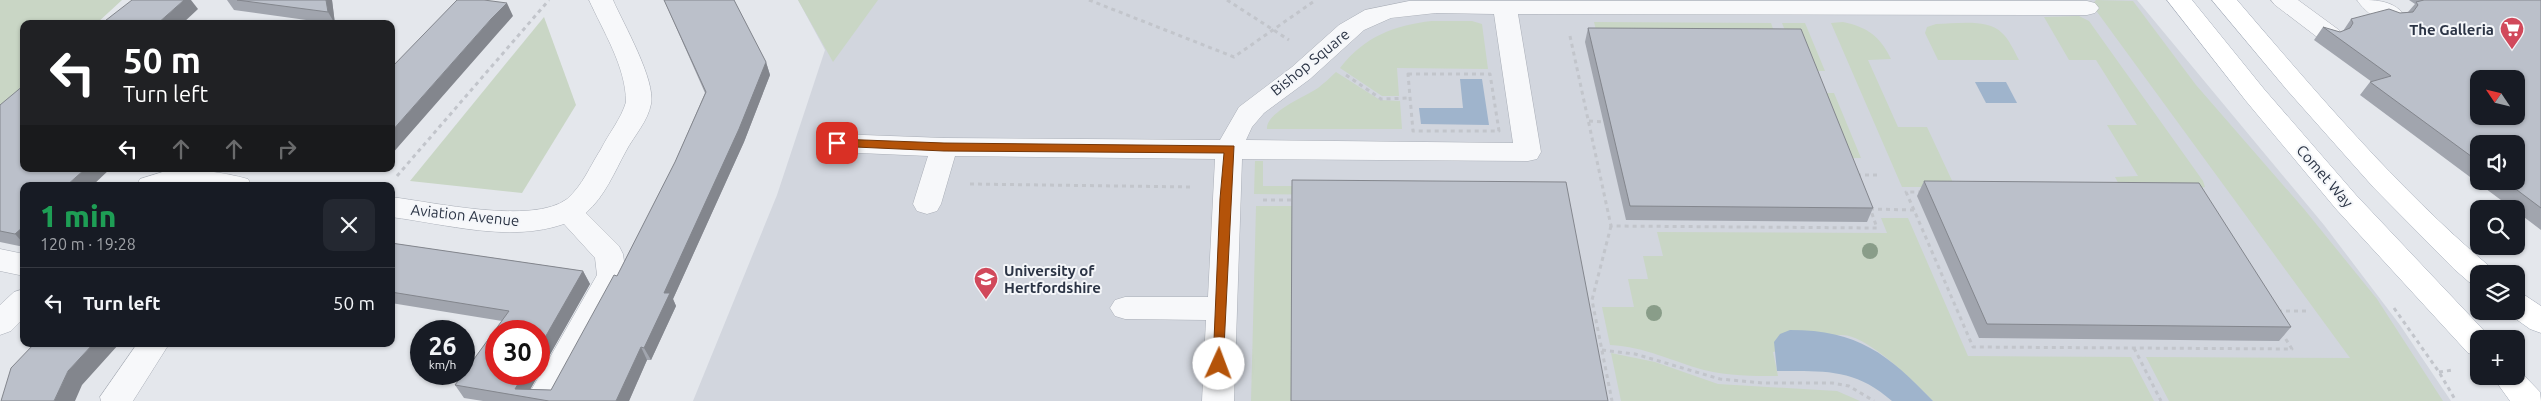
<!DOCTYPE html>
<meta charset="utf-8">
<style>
body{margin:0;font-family:Ubuntu,sans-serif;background:#242831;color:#f1f3f6;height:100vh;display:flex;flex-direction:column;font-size:19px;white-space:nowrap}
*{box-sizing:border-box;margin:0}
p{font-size:16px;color:#9ea1a6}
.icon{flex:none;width:28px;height:28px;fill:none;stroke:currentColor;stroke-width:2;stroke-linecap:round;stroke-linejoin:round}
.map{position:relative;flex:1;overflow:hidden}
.side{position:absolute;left:20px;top:182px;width:375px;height:165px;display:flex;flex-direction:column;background:#171b24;border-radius:10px;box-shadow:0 1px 4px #0004}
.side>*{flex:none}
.hud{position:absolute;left:20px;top:20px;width:375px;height:152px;border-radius:10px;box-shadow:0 1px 4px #0004;background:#202124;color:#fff;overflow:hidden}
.needle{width:32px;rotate:305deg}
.buttons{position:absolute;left:2470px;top:70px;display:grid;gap:10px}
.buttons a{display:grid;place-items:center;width:55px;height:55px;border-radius:10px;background:#171b24;box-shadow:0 1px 4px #0004;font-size:25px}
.speed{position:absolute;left:410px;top:320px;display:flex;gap:10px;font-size:25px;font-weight:700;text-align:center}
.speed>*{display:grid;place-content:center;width:65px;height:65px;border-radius:50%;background:#171b24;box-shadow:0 1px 4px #0004;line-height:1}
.speed small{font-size:12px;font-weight:400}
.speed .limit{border:8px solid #d22;background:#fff;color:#111}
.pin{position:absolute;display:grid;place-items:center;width:42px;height:42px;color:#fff;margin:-21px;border-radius:10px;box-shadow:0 2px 8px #0006}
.me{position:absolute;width:55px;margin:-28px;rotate:2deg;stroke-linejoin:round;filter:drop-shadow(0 0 4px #0008)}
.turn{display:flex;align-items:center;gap:18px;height:105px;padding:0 20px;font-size:22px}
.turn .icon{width:65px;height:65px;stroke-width:2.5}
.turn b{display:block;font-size:35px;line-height:42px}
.lanes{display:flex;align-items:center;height:48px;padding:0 20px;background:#0003;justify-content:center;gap:25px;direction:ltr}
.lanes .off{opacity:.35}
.round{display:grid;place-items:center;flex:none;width:52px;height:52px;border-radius:10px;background:#242831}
.overview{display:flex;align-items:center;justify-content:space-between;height:85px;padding:0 20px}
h1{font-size:30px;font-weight:800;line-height:38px;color:#1e9e55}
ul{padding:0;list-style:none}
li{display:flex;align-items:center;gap:15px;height:70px;padding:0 20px;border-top:1px solid #363941}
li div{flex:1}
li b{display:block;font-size:19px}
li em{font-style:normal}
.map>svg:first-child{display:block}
</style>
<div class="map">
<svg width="2541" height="401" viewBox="0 0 2541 401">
<rect width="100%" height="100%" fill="#e4e7ec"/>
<path fill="#d2d6de" d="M798,0H2137L2324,225L2400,325L2451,401H693L777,195L825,50Z"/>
<g fill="#c9d6c5">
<path d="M0,0H122L96,24H24V92L0,114Z"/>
<path d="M798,0H878L833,62Z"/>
<path d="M2096,0L2133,1L2196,85L2304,209L2377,299L2443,401H2169L2146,357L2350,358L2092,5Z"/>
<path d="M2079,16L2089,21L2203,181L2205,187L2197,189L2122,190L2115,177L2138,176L2107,125H2137L2096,60H2069L2044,17Z"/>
<path d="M544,17L576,105L522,193L410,181Z"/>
<path d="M1432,21H1472L1482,24L1488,69L1397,68L1399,96H1382L1340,68C1364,37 1394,25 1432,21Z"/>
<path d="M1594,22L1771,23L1778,43L1599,42Z"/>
<path d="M1843,22C1867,27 1880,36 1891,59L1868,60L1898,127H1927L1955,187H1902L1831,23Z"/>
<path d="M1782,23H1805L1825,71H1807L1790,43Z"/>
<path d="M1936,24C1956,24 1987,18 2002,33C2009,39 2014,51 2019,60H1938L1925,33L1927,27Z"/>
<path d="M1336,72L1380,100L1400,101L1402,129H1267C1265,113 1306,96 1318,88C1324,83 1330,78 1336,72Z"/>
<path d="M1816,93H1834L1861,158H1841Z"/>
<path d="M1255,161H1263V186H1372L1373,195L1254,194Z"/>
<path d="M1256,206H1292L1291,401H1251Z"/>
<path d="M1881,218H1908L1968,356L2131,357L2154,401H1933C1917,384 1865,332 1840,335C1818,338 1795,347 1773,352L1778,376C1753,376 1728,376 1704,370C1671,361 1646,347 1610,345L1602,307H1634L1628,279H1648L1643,256H1663L1657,232L1887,233Z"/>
<path d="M1611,353L1655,362L1718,384L1837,391L1860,401H1621Z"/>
</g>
<g fill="#9fb4cc">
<path d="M1460,79H1482L1489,125L1421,124L1419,108H1463Z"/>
<path d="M1975,82H2006L2017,103H1986Z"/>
<path d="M1790,330C1858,330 1888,354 1933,401H1892C1855,368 1823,371 1777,371L1774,342L1780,334Z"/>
</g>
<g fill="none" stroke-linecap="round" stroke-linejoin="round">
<defs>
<g id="minor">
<path d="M589,0H613C623,23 656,80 651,104C648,121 634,136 626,151C614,173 605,196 586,213L619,246L623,254L626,275L557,401H525L597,275L595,258L564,224C510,243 446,224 391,217V197C433,202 533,225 567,199C583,185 590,166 601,149C609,133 621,119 626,102C626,67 603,31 589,0Z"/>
<path d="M2271,0H2298L2339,30L2342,35L2339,40L2330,43L2321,40L2275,5Z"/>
<path d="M2357,0C2378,0 2394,0 2407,18L2403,23C2387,28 2366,14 2357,0Z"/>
<path d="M1409,1H2087L2095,3L2099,8L2095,13L2087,15L1518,14L1541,152L1537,159L1528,161L1242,159L1234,401H1202L1206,320L1125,319L1115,316L1110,308L1115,300L1125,297H1208L1215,159L955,156L941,204L937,211L927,214L917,211L913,204L928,156L837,152L828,149L824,143L828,137L837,134L944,138L1220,140L1239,107L1292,67L1339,25L1365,10ZM1436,13L1494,14L1513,143L1246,140L1252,127L1264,113L1310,79L1364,30L1391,18Z"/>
<path d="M169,170C195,169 223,172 248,179L252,186H136L140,179Z"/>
<path d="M0,249L24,254V276L0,271Z"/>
<path d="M24,289V318L11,331L0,335V305L14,292Z"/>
<path d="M137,344H169L133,401H101L100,397Z"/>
</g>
<g id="major">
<path d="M2167,0H2192L2264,89L2356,195L2490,337L2491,339H2479V357L2468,353L2336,209L2246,101Z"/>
<path d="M2212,0H2237C2316,92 2396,187 2489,266L2493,274H2479V285L2469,282L2454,269L2374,188L2287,90Z"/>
<path d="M2516,293L2526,296L2541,306V333L2530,329L2506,312L2516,311Z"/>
<path d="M2516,367L2540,392L2541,401H2510L2492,376H2516Z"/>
</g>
</defs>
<use href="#minor" stroke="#a9aeb7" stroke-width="1"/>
<use href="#major" stroke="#a3abb8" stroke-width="1"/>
<g stroke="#c2c5cb" stroke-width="3" stroke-dasharray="4 4" stroke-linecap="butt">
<path d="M1089,0L1234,57L1313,2L1311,0"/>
<path d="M1227,0L1289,40"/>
<path d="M1570,36L1611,226L1877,228L1870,208"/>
<path d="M1408,74H1490L1499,131H1413Z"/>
<path d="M1346,75L1381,99L1410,98"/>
<path d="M1589,121L1603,122"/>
<path d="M1857,175H1881"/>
<path d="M397,176L549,0"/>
<path d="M970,184L1193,187"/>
<path d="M1263,200H1292"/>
<path d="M1870,209L1914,210L1973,347L2292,349L2282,333"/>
<path d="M1914,210L1906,192H1923"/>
<path d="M1611,226L1592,300L1612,401"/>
<path d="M2394,308L2439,372L2456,401"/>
<path d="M2278,311H2307"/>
<path d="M2134,348L2161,401"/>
<path d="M1602,350L1635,354L1720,379L1762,383H1832L1849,386L1874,401"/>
<path d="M2439,372L2453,370"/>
</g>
<use href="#minor" fill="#f7f8fa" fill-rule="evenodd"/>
<use href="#major" fill="#fff" fill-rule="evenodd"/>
</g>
<g fill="#899d89">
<circle cx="1870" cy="251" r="8"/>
<circle cx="1654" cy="313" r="8"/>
</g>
<g fill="#a1a5ae" fill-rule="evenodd">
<path d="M227,0H332L335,24L234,10Z"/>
<path d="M664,0H734L766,62L770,75L744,142L673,299L676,306L651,360H647L629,401H483L464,398L455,385L502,321L391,303V243L583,271L590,284L530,389L551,390L617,276L675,162L705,93Z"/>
<path d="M2409,0H2541V230L2516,211V209H2513L2360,95L2370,82H2372L2314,40L2323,27L2340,32L2343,31L2351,19L2408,12L2415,4ZM2479,144L2516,181H2479Z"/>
<path d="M1588,28L1873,208L1867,222L1626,220L1585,42Z"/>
<path d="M0,105L24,186V247L0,242Z"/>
<path d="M352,169H379L376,172Z"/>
<path d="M1924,181L2291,327L2279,341L1979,338L1917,196Z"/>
</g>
<g fill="#83868d">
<path d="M184,0H191L198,9L182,24H157Z"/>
<path d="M326,0H332L335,24L328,12Z"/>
<path d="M507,3L513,16L498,33L391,155V132L491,19Z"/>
<path d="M766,62L770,75L744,142L673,299L676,306L651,360L644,348L664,293Z"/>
<path d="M85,169H110L92,186H66Z"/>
<path d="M373,169H379L376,172Z"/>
<path d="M24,226V244L15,234Z"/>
<path d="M583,271L590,284L526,397L515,389L524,374H539V348Z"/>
<path d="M93,344H119L82,385L75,401H54L68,371Z"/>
<path d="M641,347L647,360L629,401H616Z"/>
</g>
<g fill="#bbc0ca" stroke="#83868d" fill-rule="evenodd">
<path d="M132,0H184L157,24H101Z"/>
<path d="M237,0H326L328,12Z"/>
<path d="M457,0H484L507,3L491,19L391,132V68Z"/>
<path d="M664,0H734L766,62L739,129L664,293H670L644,348L641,347L616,401H549L455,385L509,311L391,292V243L583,271L539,348V331H496V374H524L515,389L551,390L614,275L617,276L675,162L706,92Z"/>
<path d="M2424,0H2541V208L2505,181H2516V144H2479V162L2370,82L2391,76L2323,27L2340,32L2350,28L2353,23L2351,19L2389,9L2400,13L2413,12L2418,5L2416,2ZM2479,79H2516V116H2479Z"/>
<path d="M1588,28L1801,29L1873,208L1630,206Z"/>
<path d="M24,85V169H85L66,186H24V226L15,234L0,231V105Z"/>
<path d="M1292,180L1566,182L1608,401H1291Z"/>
<path d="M1924,181L2199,183L2291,327L1987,324Z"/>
<path d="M34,344H93L68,371L54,401H1L11,368Z"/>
</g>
<path fill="#b45309" stroke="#753606" d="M837,139L944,143L1234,146L1223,368L1219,369L1213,364L1220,199L1224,153L944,151L833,146L831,143Z"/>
<defs>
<symbol id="supermarket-pin" viewBox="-11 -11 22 30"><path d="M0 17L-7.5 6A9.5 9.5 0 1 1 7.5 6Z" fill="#d1495b" stroke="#f4f6f9"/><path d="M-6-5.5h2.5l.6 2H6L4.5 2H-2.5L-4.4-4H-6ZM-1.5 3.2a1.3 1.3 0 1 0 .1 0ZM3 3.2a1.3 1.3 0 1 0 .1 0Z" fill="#fff"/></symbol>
<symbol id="university-pin" viewBox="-11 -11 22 30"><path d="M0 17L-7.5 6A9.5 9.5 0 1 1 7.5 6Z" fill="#d1495b" stroke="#f4f6f9"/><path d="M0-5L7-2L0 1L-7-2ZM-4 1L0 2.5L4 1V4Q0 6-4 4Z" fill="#fff"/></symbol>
</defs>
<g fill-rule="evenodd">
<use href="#supermarket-pin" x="2498" y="15" width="28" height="38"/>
<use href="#university-pin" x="972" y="265" width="28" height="38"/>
</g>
<g text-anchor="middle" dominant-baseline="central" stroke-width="4" stroke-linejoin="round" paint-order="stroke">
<g font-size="15" font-weight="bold" fill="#2b3445" stroke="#f4f6f9" text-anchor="end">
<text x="2494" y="29">The Galleria</text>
<text x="1004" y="270" text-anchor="start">University of<tspan x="1004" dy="17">Hertfordshire</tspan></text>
</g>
<g font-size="15" fill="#2b3445" stroke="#f4f6f9">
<text transform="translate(1310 62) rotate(-39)">Bishop Square</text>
<text transform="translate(2325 176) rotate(49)">Comet Way</text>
<text transform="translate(465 215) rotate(6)">Aviation Avenue</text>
</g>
</g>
</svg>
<div class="buttons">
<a><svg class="needle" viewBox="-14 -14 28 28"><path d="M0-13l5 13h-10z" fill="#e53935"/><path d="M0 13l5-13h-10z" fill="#9ea1a6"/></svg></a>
<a><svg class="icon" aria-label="sound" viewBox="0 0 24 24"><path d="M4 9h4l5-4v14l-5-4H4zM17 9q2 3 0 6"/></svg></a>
<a><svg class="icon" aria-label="search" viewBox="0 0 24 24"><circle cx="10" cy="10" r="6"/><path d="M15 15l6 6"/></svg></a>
<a><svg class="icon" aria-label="layers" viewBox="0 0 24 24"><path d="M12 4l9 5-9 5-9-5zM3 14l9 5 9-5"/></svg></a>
<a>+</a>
</div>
<div class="speed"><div>26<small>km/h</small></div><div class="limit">30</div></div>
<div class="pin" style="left:837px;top:143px;background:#d93025"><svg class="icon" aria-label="arrive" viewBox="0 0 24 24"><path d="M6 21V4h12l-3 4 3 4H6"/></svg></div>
<svg class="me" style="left:1219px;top:364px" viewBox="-20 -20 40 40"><circle r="19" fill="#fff"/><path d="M0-13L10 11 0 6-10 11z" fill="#b45309"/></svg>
<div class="hud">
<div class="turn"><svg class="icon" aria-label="left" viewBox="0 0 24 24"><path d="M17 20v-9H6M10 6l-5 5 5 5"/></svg><div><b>50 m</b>Turn left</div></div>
<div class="lanes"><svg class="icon" aria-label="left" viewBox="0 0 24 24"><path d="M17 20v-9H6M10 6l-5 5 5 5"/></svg><svg class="icon off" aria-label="ahead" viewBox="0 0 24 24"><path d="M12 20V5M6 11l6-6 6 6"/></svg><svg class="icon off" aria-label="ahead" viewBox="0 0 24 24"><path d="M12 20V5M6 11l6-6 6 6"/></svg><svg class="icon off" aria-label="right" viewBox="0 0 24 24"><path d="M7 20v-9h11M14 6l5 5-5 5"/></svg></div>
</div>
<section class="side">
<div class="overview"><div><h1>1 min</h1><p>120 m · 19:28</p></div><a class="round"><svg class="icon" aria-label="close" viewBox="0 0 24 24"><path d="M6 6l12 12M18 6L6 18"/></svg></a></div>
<ul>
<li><svg class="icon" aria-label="left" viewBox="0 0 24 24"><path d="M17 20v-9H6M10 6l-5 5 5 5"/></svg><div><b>Turn left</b></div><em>50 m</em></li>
</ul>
</section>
</div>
